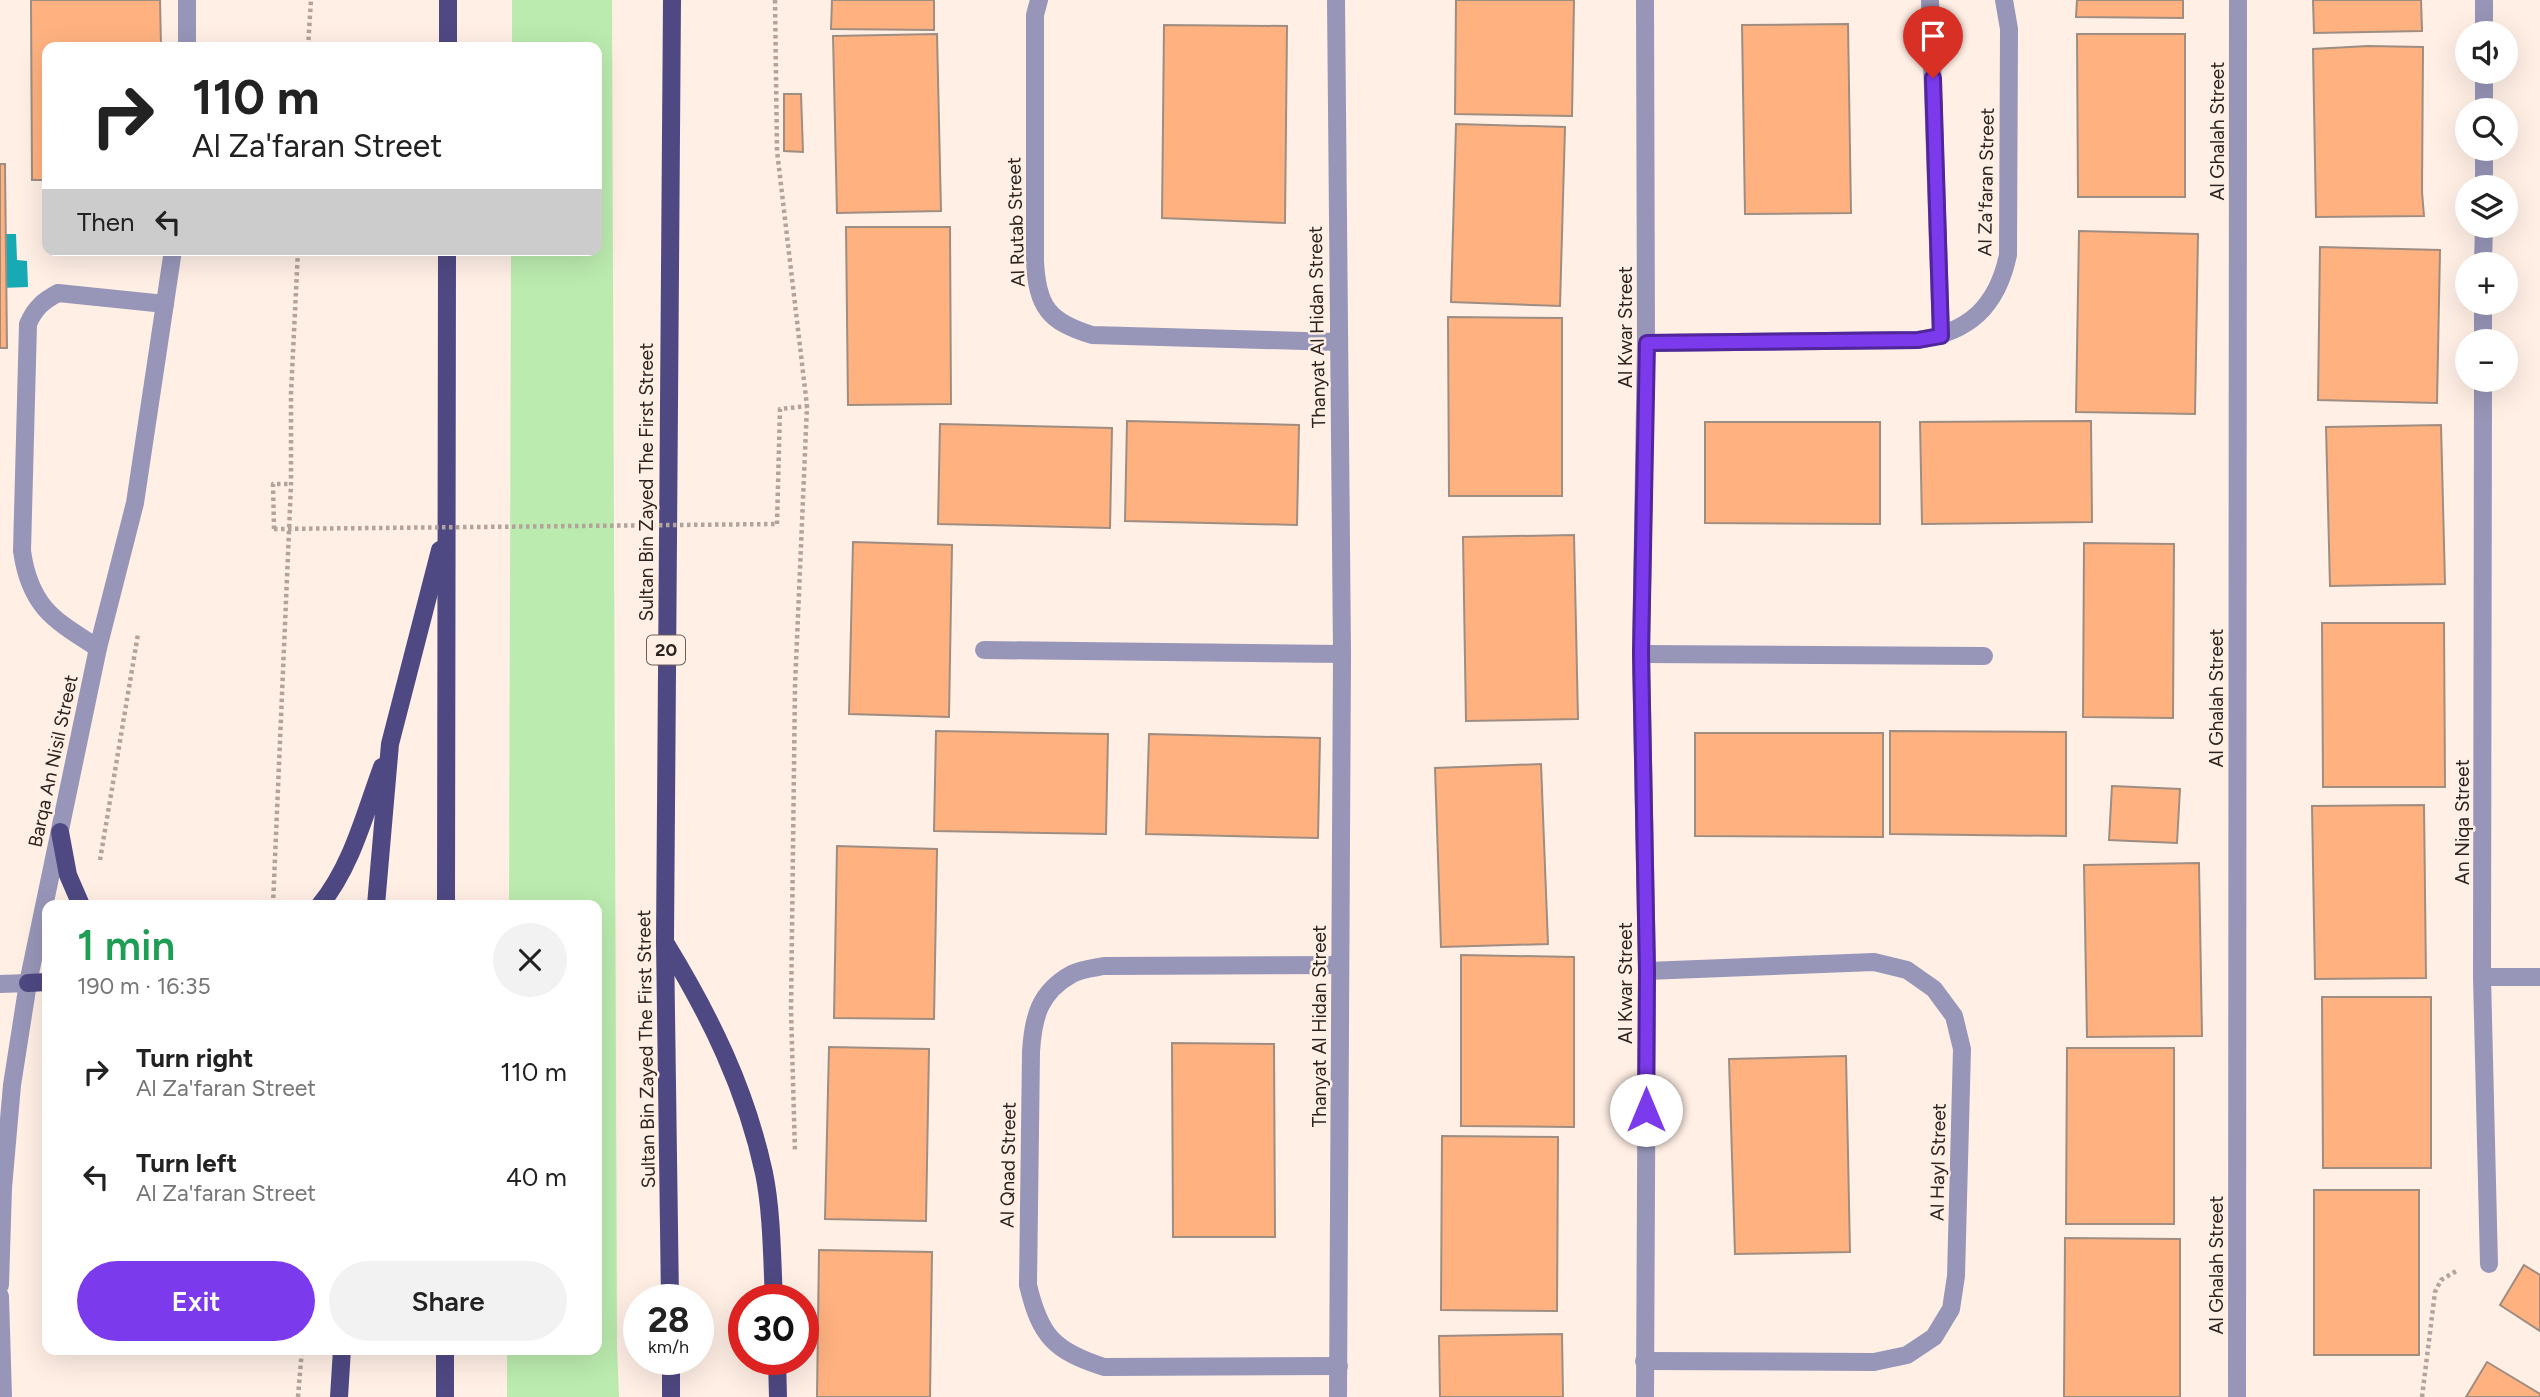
<!DOCTYPE html>
<meta charset="utf-8">
<style>
body{margin:0;font-family:Figtree,sans-serif;background:#f2f2f2;color:#222;height:100vh;display:flex;flex-direction:column;font-size:26px;white-space:nowrap}
*{box-sizing:border-box;margin:0}
p{font-size:23px;color:#767676}
.icon{flex:none;width:38px;height:38px;fill:none;stroke:currentColor;stroke-width:2;stroke-linecap:round;stroke-linejoin:round}
.map{position:relative;flex:1;overflow:hidden}
.drawer{position:absolute;left:42px;top:900px;width:560px;height:455px;display:flex;flex-direction:column;background:#fff;border-radius:14px;box-shadow:0 7px 28px #0002}
.drawer>*{flex:none}
.top-card{position:absolute;left:42px;top:42px;width:560px;height:214px;border-radius:14px;box-shadow:0 7px 28px #0002;background:#fff;color:#222;overflow:hidden}
.tools{position:absolute;left:2455px;top:21px;display:grid;gap:14px}
.tools a{display:grid;place-items:center;width:63px;height:63px;border-radius:50%;background:#fff;box-shadow:0 7px 28px #0002;font-size:35px}
.speed{position:absolute;left:623px;top:1284px;display:flex;gap:14px;font-size:35px;font-weight:700;text-align:center}
.speed>*{display:grid;place-content:center;width:91px;height:91px;border-radius:50%;background:#fff;box-shadow:0 7px 28px #0002;line-height:1}
.speed small{font-size:18px;font-weight:400}
.speed .limit{border:10px solid #d22;background:#fff;color:#111}
.pin{position:absolute;display:grid;place-items:center;width:60px;height:60px;color:#fff;margin:-72px -30px;border-radius:50% 50% 50% 0;rotate:-45deg;box-shadow:0 0 7px #0007}
.pin .icon{rotate:45deg}
.me{position:absolute;width:77px;margin:-38px;rotate:0deg;stroke-linejoin:round;filter:drop-shadow(0 0 5px #0008)}
.turn{display:flex;align-items:center;gap:24px;height:147px;padding:0 35px;font-size:32px}
.turn .icon{width:91px;height:91px;stroke-width:2.5}
.turn b{display:block;font-size:49px;line-height:60px}
.then{display:flex;align-items:center;height:66px;padding:0 35px;background:#0003;gap:14px;font-size:26px}
.round{display:grid;place-items:center;flex:none;width:74px;height:74px;border-radius:37px;background:#f2f2f2}
.headline{display:flex;align-items:center;justify-content:space-between;height:119px;padding:0 35px}
h1{font-size:42px;font-weight:600;line-height:52px;color:#1e9e55}
.primary-button{display:flex;gap:14px;margin-top:auto;padding:14px 35px}
.primary-button a{flex:1;height:80px;border-radius:42px;background:#7c3aed;color:#fff;font-size:28px;font-weight:600;line-height:80px;text-align:center}
.primary-button a+a{background:#f2f2f2;color:#222}
ul{padding:0;list-style:none}
li{display:flex;align-items:center;gap:21px;height:105px;padding:0 35px}
li div{flex:1}
li b{display:block;font-size:26px}
li em{font-style:normal}
.map>svg:first-child{display:block}
</style>
<div class="map">
<svg width="2540" height="1397" viewBox="0 0 2540 1397">
<rect width="100%" height="100%" fill="#ffefe5"/>
<path fill="#bbebae" d="M512,0H612L617,1347L619,1397H507V1349H597V905H509L511,250H597V47H512Z"/>
<path fill="#17aab4" d="M0,234H16L17,260L27,261L28,287L0,288Z"/>
<g fill="#ffb280" stroke="#9f8d81" stroke-width="2">
<path d="M31,0H160L161,47H47V180H32Z"/>
<path d="M832,0H934V30L831,29Z"/>
<path d="M1456,0H1574L1572,116L1455,114Z"/>
<path d="M2077,0H2183V18L2076,17Z"/>
<path d="M2313,0H2421L2422,31L2314,33Z"/>
<path d="M1848,24L1851,213L1745,214L1742,25Z"/>
<path d="M1164,25L1287,26L1285,223L1162,218Z"/>
<path d="M937,34L941,211L837,213L833,36Z"/>
<path d="M2077,34H2185V197H2078Z"/>
<path d="M2368,46L2423,47L2422,192L2424,216L2316,217L2313,49Z"/>
<path d="M784,94H801L803,152L784,151Z"/>
<path d="M1456,124L1565,127L1560,306L1451,302Z"/>
<path d="M0,164H5L7,348H0Z"/>
<path d="M846,227H950L951,404L848,405Z"/>
<path d="M2079,231L2198,234L2195,414L2076,412Z"/>
<path d="M2320,247L2440,250L2437,403L2318,400Z"/>
<path d="M1448,317L1562,318V496H1449Z"/>
<path d="M1127,421L1299,425L1297,525L1125,521Z"/>
<path d="M2091,421L2092,522L1922,524L1920,422Z"/>
<path d="M1705,422H1880V524L1705,523Z"/>
<path d="M940,424L1112,428L1110,528L938,524Z"/>
<path d="M2441,425L2445,584L2330,586L2326,427Z"/>
<path d="M1574,535L1578,719L1466,721L1463,537Z"/>
<path d="M853,542L952,545L949,717L849,714Z"/>
<path d="M2084,543L2174,544L2173,718L2083,717Z"/>
<path d="M2322,623H2444L2445,787H2323Z"/>
<path d="M936,731L1108,734L1106,834L934,831Z"/>
<path d="M1890,731L2066,732V836L1890,834Z"/>
<path d="M1695,733H1883V837L1695,836Z"/>
<path d="M1149,734L1320,738L1318,838L1146,834Z"/>
<path d="M1541,764L1548,944L1441,947L1435,768Z"/>
<path d="M2112,786L2180,789L2177,843L2109,840Z"/>
<path d="M2424,805L2426,978L2315,979L2312,806Z"/>
<path d="M837,846L937,849L934,1019L834,1018Z"/>
<path d="M2199,863L2202,1036L2087,1037L2084,865Z"/>
<path d="M1461,955L1574,957V1127L1461,1126Z"/>
<path d="M2322,997H2431V1168H2323Z"/>
<path d="M1172,1043L1274,1044L1275,1237H1173Z"/>
<path d="M829,1047L929,1049L926,1221L825,1219Z"/>
<path d="M2067,1048H2174V1224H2066Z"/>
<path d="M1846,1056L1850,1252L1735,1254L1729,1059Z"/>
<path d="M1442,1136L1558,1137L1557,1311L1441,1310Z"/>
<rect x="2314" y="1190" width="105" height="165"/>
<path d="M2065,1238L2180,1239V1397H2064Z"/>
<path d="M819,1250L932,1252L930,1397H817Z"/>
<path d="M2524,1265L2540,1275V1331L2500,1305Z"/>
<path d="M1562,1334L1563,1397H1440L1439,1336Z"/>
<path d="M2487,1362L2540,1394V1397H2466Z"/>
</g>
<g fill="none" stroke-linecap="round" stroke-linejoin="round">
<g stroke="#b0a49c" stroke-width="4.5" stroke-dasharray="3.5 3.5" stroke-linecap="butt">
<path d="M775,0L777,151L807,406L795,686L791,1010L795,1152"/>
<path d="M308,47L311,0"/>
<path d="M777,524L780,409L807,406"/>
<path d="M274,529L273,484H291"/>
<path d="M100,860L138,634"/>
<path d="M273,905L291,484V393L298,250"/>
<path d="M298,1397L302,1349"/>
<path d="M2422,1397L2435,1292L2441,1280L2458,1270"/>
</g>
<path stroke="#9796b8" stroke-width="18" d="M98,648C54,620 30,607 22,551L28,324C35,308 43,301 58,293L165,304"/>
<g stroke="#9796b8" stroke-width="18">
<path d="M187,0V47"/>
<path d="M1039,0L1035,15V261C1037,307 1049,322 1092,335L1338,342"/>
<path d="M1336,0L1342,654L1338,1397"/>
<path d="M1645,0L1646,343L1641,654L1647,971L1645,1397"/>
<path d="M1930,0L1941,336"/>
<path d="M2484,33V0"/>
<path d="M2484,110V72"/>
<path d="M2484,187V149"/>
<path d="M2483,264L2484,226"/>
<path d="M2483,341V303"/>
<path d="M1646,343L1918,340C1969,332 1997,307 2008,255L2009,29L2004,0"/>
<path d="M2483,380L2482,977L2489,1264"/>
<path d="M984,650L1342,654"/>
<path d="M1641,654L1984,656"/>
<path d="M2482,977H2540"/>
<path d="M0,984L28,983"/>
<path d="M0,1285L3,1188L12,1085L28,983L98,648L135,503L173,250"/>
<path d="M0,1296L3,1397"/>
<path d="M1644,1361L1874,1362L1907,1355L1934,1337L1951,1309L1956,1276L1962,1049L1954,1016L1934,989L1907,970L1874,962L1647,971"/>
<path d="M1339,1366L1104,1367C1054,1351 1040,1336 1028,1285L1031,1052C1033,1018 1039,992 1072,974C1081,969 1094,968 1104,966L1340,965"/>
<path d="M2237,1397L2238,0"/>
</g>
<g stroke="#4f4983" stroke-width="18">
<path d="M448,47V0"/>
<path d="M60,832L68,875L81,905"/>
<path d="M320,905C352,866 365,813 382,767"/>
<path d="M376,905L390,744L440,550"/>
<path d="M446,905L447,250"/>
<path d="M666,944C710,1016 746,1089 764,1173C772,1212 772,1260 774,1300"/>
<path d="M28,983L47,982"/>
<path d="M670,1300L665,941L672,0"/>
<path d="M671,1360V1397"/>
<path d="M777,1360L778,1397"/>
<path d="M339,1397L342,1349"/>
<path d="M445,1397V1349"/>
</g>
<path stroke="#b0a49c" stroke-width="4.5" stroke-dasharray="3.5 3.5" stroke-linecap="butt" d="M274,529L777,524"/>
</g>
<g fill="none" stroke-linecap="round" stroke-linejoin="round">
<defs>
<path id="route" d="M1646,1110L1647,971L1641,653L1647,343L1918,340L1941,336L1933,78"/>
</defs>
<use href="#route" stroke="#51269a" stroke-width="18"/>
<use href="#route" stroke="#7c3aed" stroke-width="12"/>
</g>
<g text-anchor="middle" dominant-baseline="central" stroke-width="5" stroke-linejoin="round" paint-order="stroke">
<rect fill="#ffefe5" stroke="#6a605a" stroke-width="2" x="647" y="635.5" width="38" height="29" rx="5"/>
<g font-size="18" font-weight="bold" fill="#2a231f">
<text x="666" y="650">20</text>
</g>
<g font-size="19" fill="#2a231f" stroke="#ffefe5">
<text transform="translate(2217 131) rotate(-90)">Al Ghalah Street</text>
<text transform="translate(1986 182) rotate(-89)">Al Za'faran Street</text>
<text transform="translate(1016 222) rotate(-92)">Al Rutab Street</text>
<text transform="translate(1317 327) rotate(-91)">Thanyat Al Hidan Street</text>
<text transform="translate(1625 327) rotate(-90)">Al Kwar Street</text>
<text transform="translate(646 482) rotate(-90)">Sultan Bin Zayed The First Street</text>
<text transform="translate(2216 698) rotate(-90)">Al Ghalah Street</text>
<text transform="translate(53 761) rotate(-78)">Barqa An Nisil Street</text>
<text transform="translate(2462 822) rotate(-90)">An Niqa Street</text>
<text transform="translate(1625 983) rotate(-90)">Al Kwar Street</text>
<text transform="translate(1319 1026) rotate(-90)">Thanyat Al Hidan Street</text>
<text transform="translate(646 1049) rotate(-91)">Sultan Bin Zayed The First Street</text>
<text transform="translate(1938 1162) rotate(-89)">Al Hayl Street</text>
<text transform="translate(1008 1165) rotate(-89)">Al Qnad Street</text>
<text transform="translate(2216 1265) rotate(-90)">Al Ghalah Street</text>
</g>
</g>
</svg>
<div class="tools">
<a><svg class="icon" aria-label="sound" viewBox="0 0 24 24"><path d="M4 9h4l5-4v14l-5-4H4zM17 9q2 3 0 6"/></svg></a>
<a><svg class="icon" aria-label="search" viewBox="0 0 24 24"><circle cx="10" cy="10" r="6"/><path d="M15 15l6 6"/></svg></a>
<a><svg class="icon" aria-label="layers" viewBox="0 0 24 24"><path d="M12 4l9 5-9 5-9-5zM3 14l9 5 9-5"/></svg></a>
<a>+</a>
<a>−</a>
</div>
<div class="speed"><div>28<small>km/h</small></div><div class="limit">30</div></div>
<div class="pin" style="left:1933px;top:78px;background:#d93025"><svg class="icon" aria-label="arrive" viewBox="0 0 24 24"><path d="M6 21V4h12l-3 4 3 4H6"/></svg></div>
<svg class="me" style="left:1646px;top:1110px" viewBox="-20 -20 40 40"><circle r="19" fill="#fff"/><path d="M0-13L10 11 0 6-10 11z" fill="#7c3aed"/></svg>
<div class="top-card">
<div class="turn"><svg class="icon" aria-label="right" viewBox="0 0 24 24"><path d="M7 20v-9h11M14 6l5 5-5 5"/></svg><div><b>110 m</b>Al Za'faran Street</div></div>
<div class="then">Then<svg class="icon" aria-label="left" viewBox="0 0 24 24"><path d="M17 20v-9H6M10 6l-5 5 5 5"/></svg></div>
</div>
<section class="drawer">
<div class="headline"><div><h1>1 min</h1><p>190 m · 16:35</p></div><a class="round"><svg class="icon" aria-label="close" viewBox="0 0 24 24"><path d="M6 6l12 12M18 6L6 18"/></svg></a></div>
<ul>
<li><svg class="icon" aria-label="right" viewBox="0 0 24 24"><path d="M7 20v-9h11M14 6l5 5-5 5"/></svg><div><b>Turn right</b><p>Al Za'faran Street</p></div><em>110 m</em></li>
<li><svg class="icon" aria-label="left" viewBox="0 0 24 24"><path d="M17 20v-9H6M10 6l-5 5 5 5"/></svg><div><b>Turn left</b><p>Al Za'faran Street</p></div><em>40 m</em></li>
</ul>
<div class="primary-button"><a>Exit</a><a>Share</a></div>
</section>
</div>
